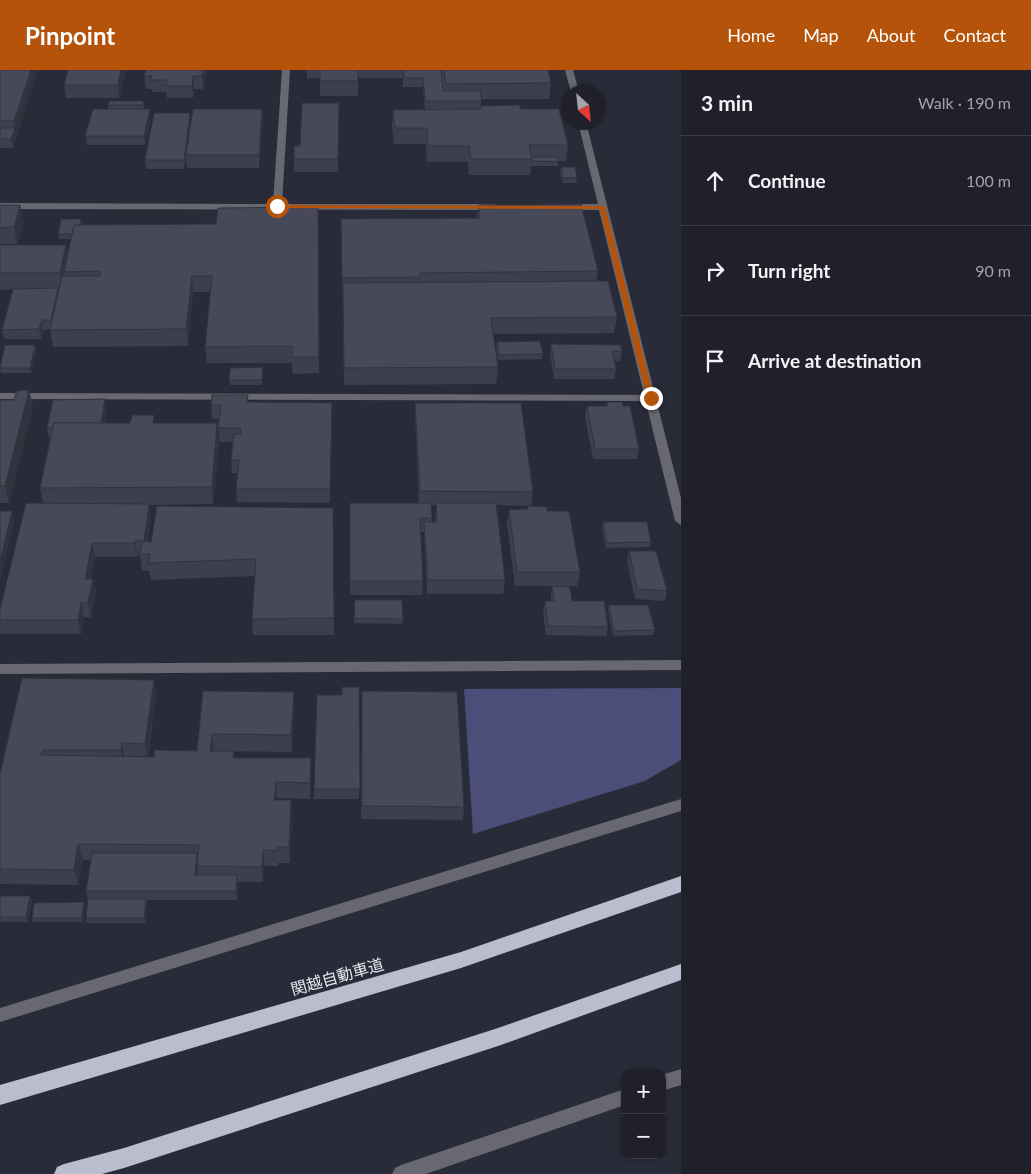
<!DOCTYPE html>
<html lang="en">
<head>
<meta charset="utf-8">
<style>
	body { margin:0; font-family:Lato,"Noto Sans JP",sans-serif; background:#282833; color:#f1f3f6 }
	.controls { position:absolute; right:15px; bottom:15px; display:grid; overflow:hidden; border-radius:10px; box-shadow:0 1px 4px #0004 }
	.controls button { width:45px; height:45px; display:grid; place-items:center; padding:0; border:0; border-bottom:1px solid #3d3e47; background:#20202b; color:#f1f3f6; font:25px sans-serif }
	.compass { position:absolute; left:561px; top:15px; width:45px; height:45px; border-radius:50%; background:#20202b; box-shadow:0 1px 4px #0004; rotate:153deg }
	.stop { position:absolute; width:15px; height:15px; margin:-11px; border:4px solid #b45309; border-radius:50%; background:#fff }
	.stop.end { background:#b45309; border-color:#fff; box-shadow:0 1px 5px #0008 }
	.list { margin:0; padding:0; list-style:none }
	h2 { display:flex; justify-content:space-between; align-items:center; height:65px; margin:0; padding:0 20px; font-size:21px }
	h2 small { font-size:16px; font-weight:400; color:#a2a3a9 }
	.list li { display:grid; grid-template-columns:32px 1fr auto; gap:15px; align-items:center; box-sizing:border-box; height:90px; padding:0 20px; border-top:1px solid #3d3e47 }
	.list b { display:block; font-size:19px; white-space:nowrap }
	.list em { font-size:16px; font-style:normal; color:#a2a3a9 }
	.icon { flex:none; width:28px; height:28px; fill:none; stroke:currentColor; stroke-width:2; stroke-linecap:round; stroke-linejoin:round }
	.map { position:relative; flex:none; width:681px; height:1104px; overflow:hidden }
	header { display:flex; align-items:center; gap:30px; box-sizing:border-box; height:70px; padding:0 25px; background:#b45309; color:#fff }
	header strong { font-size:24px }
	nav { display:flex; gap:28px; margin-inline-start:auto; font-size:18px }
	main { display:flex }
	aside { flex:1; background:#20202b }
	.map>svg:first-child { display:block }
	.green { fill:#4b4e78 }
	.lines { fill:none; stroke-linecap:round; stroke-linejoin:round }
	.minor { fill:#686970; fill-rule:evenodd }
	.tertiary { fill:#686970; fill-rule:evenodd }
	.motorway { fill:#bbbdce; fill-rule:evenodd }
	.wall { fill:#3e3f4c; fill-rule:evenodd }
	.shaded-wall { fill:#32333e }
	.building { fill:#484958; stroke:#32333e }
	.route { fill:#b45309 }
	.labels { text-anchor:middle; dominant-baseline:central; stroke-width:4; stroke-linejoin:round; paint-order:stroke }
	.near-street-label { font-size:16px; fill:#e4e5ee; stroke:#2a2b39 }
</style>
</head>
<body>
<header>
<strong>Pinpoint</strong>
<nav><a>Home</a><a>Map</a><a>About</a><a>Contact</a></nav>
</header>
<main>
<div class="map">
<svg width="681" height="1104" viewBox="0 0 681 1104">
	<rect width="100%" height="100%" fill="#2a2b39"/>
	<polygon class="green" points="681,618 681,690 645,711 473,764 464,619"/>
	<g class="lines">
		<g class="minor">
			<polygon points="0,323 651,325 656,328 651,331 0,329"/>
			<polygon points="681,729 681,741 0,952 0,938"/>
			<polygon points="681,999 681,1015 662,1021 662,1005"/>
			<polygon points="625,1019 625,1035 426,1104 392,1104 395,1098 401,1095"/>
		</g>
		<g class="tertiary">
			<polygon points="282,0 290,0 282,134 495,134 500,137 495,140 0,139 0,133 273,134"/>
			<polygon points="565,0 573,0 579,22 571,22"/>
			<polygon points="578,52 586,52 681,428 681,455 675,451 599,140 565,140 560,137 565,134 598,134"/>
			<polygon points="681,590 681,600 0,604 0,594"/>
		</g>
		<g class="motorway">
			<polygon points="681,806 681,822 461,898 0,1035 0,1015 461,882"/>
			<polygon points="681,894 681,910 498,976 124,1098 102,1104 54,1104 57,1097 64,1094 124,1078 498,958"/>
		</g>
	</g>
	<g class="wall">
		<polygon points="0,0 38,0 13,78 0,78"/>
		<polygon points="68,0 126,0 119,28 66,28 64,15"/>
		<polygon points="146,0 206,0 203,19 194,19 193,28 167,28 166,22 152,22 152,19 146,19 144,6"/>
		<polygon points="307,0 548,0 551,13 549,29 481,29 481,36 520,39 568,75 566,91 558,91 558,96 531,96 530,105 469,105 468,92 427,92 426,74 394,74 392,56 393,40 425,40 423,17 403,17 403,8 358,8 358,26 320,26 320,8 307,8"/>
		<polygon points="144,31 144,36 143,39 151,48 145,75 87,75 85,66 108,39 108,35"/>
		<polygon points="339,33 338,102 294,102 294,89 300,76"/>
		<polygon points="262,39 263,51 259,98 187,98 186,88 184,99 146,99 145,90 191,52"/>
		<polygon points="561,97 577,108 576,113 563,113 560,102"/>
		<polygon points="0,135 24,152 17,174 0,174"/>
		<polygon points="479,135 598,201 596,211 617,247 614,263 493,264 498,297 496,314 344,315 341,149 477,148"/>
		<polygon points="318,137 319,303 293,304 292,293 207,293 205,277 210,222 193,222 188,276 53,277 50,260 43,260 41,269 4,269 2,260 13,219 0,220 0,175 66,175 68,185 71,169 59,169 58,164 81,149 82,155 216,154"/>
		<polygon points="497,272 543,284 542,289 498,290 496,277"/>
		<polygon points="551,274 622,281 620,291 614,291 616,299 614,309 554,309 550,284"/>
		<polygon points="35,275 36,280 31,303 1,303 0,296"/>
		<polygon points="263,297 262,315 230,315 229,310"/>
		<polygon points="248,325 248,332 332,333 330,433 237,432 236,419 238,403 232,403 231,390 233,372 220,372 218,358 220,349 212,349 211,335"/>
		<polygon points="0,330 33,337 9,433 0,433"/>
		<polygon points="607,332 623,336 639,379 637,389 593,389 585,346 587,336 606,336"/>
		<path d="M415 333 533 422 531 436 497 435 505 510 503 524H427L424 462H421L423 511 422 525H350V433H419L415 346ZM431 435H436L435 452H432Z"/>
		<polygon points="107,339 104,353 217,353 219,370 213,434 149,435 151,448 148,471 151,472 333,438 334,565 253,565 252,549 255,506 151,510 149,501 142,501 140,485 137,485 137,487 95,487 90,509 96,522 91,547 84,547 81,564 1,564 0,560 0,539 43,434 40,418 50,368 49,368 47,358"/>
		<polygon points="528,436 547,441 580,502 577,516 515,516 507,453 509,440 528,439"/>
		<polygon points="603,452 651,472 650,477 606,478 602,457"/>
		<polygon points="629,481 667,521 665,531 635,529 627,491"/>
		<polygon points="552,516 608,557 606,566 546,565 543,541 545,531 551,531 551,526"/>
		<polygon points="355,530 403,549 402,554 354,553"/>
		<polygon points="609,535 655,560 653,565 613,566 608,540"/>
		<polygon points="154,610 156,626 148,687 154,687 197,681 203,621 294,638 292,682 214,681 234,688 311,688 311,705 310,729 277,728 276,730 292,746 290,793 278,793 278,796 264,796 263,812 238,812 237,830 147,830 147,834 145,853 87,853 86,848 88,830 86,821 91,790 83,790 78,815 0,814 0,704"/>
		<polygon points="359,617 359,729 314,729 314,719 342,625"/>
		<polygon points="362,621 464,737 463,750 361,749"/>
		<polygon points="0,826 30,826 32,831 28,852 0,852"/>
		<polygon points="84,832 85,837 83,852 33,852 32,848"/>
	</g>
	<g class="shaded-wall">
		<polygon points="31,0 38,0 13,78 11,69 15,59 14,51"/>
		<polygon points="121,0 126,0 119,28 118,15"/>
		<polygon points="203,0 206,0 203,19 202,6"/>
		<polygon points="193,6 194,19 193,28 192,16"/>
		<polygon points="150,39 151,48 145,75 144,66"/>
		<polygon points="262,39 263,51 259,98 259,85"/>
		<polygon points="190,43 191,52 186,85 184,99 184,90"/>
		<polygon points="20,135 24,152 17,174 14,157"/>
		<polygon points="66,175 69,191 64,202 65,208 63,219 60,203"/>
		<polygon points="192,206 193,222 188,276 186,259"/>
		<polygon points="42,250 43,260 41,269 39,259"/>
		<polygon points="35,275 36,280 31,303 30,298"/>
		<polygon points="29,320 33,337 9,433 5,416"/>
		<polygon points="105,329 107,339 102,368 100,358"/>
		<polygon points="332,333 332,347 330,433 330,419"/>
		<polygon points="217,353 219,370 213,434 212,417"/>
		<polygon points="149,434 151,448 146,485 144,471"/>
		<polygon points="12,441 14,451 0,512 0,492"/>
		<polygon points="135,471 137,485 137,487 134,473"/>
		<polygon points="92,473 95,487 88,522 85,509"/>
		<polygon points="93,509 96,522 91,547 88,533"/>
		<polygon points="81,533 84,547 81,564 78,550"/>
		<polygon points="154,610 156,626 147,690 145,674"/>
		<polygon points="294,622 294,638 292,682 291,665"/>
		<polygon points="212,664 214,681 212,697 210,681"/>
		<polygon points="122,673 125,690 124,697 121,680"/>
		<polygon points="311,688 311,705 310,729 310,713"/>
		<polygon points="276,712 277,728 275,746 274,730"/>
		<polygon points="291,730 292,746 290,793 289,777"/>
		<polygon points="78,774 83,790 78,815 74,800"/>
		<polygon points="263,780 264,796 263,812 262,797"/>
		<polygon points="197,783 199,792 197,796 198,801 197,814 195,805"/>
		<polygon points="237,805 238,814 237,830 236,821"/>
		<polygon points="30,826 32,831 28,852 26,847"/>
		<polygon points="146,829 147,834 145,853 144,848"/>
		<polygon points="84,832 85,837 83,852 81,848"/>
	</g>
	<g class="building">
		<polygon points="0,0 31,0 14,51 0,51"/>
		<polygon points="68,0 121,0 118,15 64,15"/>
		<polygon points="146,0 203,0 202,6 193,6 192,16 166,16 167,10 151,10 152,6 144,6"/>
		<rect x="320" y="0" width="38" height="11"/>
		<polygon points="403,0 441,0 443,21 480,21 482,31 425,31 423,8 404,8"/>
		<polygon points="444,0 548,0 551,13 446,14"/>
		<polygon points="109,31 144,31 143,35 108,35"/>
		<polygon points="302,33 339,33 338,89 294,89 294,76 300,76"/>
		<polygon points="520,35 520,39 559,39 568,75 529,75 532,89 471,89 469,76 428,76 427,58 395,58 393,40 481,39 480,36"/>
		<polygon points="93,39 150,39 144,66 85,66"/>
		<polygon points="193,39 262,39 259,85 186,85"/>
		<polygon points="154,43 190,43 184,90 145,90"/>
		<polygon points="0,58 15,58 11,69 0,69"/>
		<polygon points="532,87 558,87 558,92 532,91"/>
		<polygon points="561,97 575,97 577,108 563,108"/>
		<polygon points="581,134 598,201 420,203 420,207 342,208 341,149 480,148 479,135"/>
		<polygon points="0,135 20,135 14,157 0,158"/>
		<polygon points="318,137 319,287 292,287 292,276 205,277 212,206 192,206 186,259 50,260 62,206 100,206 100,201 64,202 74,155 216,154 218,138"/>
		<polygon points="61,149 81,149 80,155 74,155 72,164 58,164"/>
		<polygon points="0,175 66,175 60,203 0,203"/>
		<polygon points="608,211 617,247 491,248 498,297 344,298 343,213"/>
		<polygon points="58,218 51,250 42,250 39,259 2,260 13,219"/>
		<polygon points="540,271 543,284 499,285 497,272"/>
		<polygon points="551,274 620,275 622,281 612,281 616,299 555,299"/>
		<polygon points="5,275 35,275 30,298 0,298"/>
		<polygon points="263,297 262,310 229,310 230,298"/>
		<polygon points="29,320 5,416 0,416 0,330 14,330 17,321"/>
		<polygon points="212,325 248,325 247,332 332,333 330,419 236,419 239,390 231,390 234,364 241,364 241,358 218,358 221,335 211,335"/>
		<polygon points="105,329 101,353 54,353 53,358 47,358 53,330"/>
		<polygon points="607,332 622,332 623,336 630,336 639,379 595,379 587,336 608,336"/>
		<polygon points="415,333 521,333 533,422 420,421"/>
		<polygon points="132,345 154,345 153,353 217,353 212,417 40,418 54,353 130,353"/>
		<polygon points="26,433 149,434 144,471 135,471 134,473 92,473 85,509 93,509 88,533 81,533 78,550 0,550 0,539"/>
		<polygon points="350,433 431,433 432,448 420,448 423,511 350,511"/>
		<polygon points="436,433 496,433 505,510 428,510 424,452 437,452"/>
		<polygon points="157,436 333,438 334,548 252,549 256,489 148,493 150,484 140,484 142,471 151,472"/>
		<polygon points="528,436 547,437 547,441 569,441 580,502 517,502 509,440 528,439"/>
		<polygon points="0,441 12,441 0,492"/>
		<polygon points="603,452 647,452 651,472 607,473"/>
		<polygon points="629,481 656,481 667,521 637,519"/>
		<polygon points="552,516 570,517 572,531 604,531 608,557 548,556 545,531 554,531"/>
		<polygon points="355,530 402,530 403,549 354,548"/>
		<polygon points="609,535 648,535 655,560 614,561"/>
		<polygon points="22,608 154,610 145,674 122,673 121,680 43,680 41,685 154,687 155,680 197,681 203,621 294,622 291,665 212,664 210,681 234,681 233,688 311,688 310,713 276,712 274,730 291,730 289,777 277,777 277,781 263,780 262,797 197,796 199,775 78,774 74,800 0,799 0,704"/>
		<polygon points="342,617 359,617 360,719 314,719 317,625 342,625"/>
		<polygon points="362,621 457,622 464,737 362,736"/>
		<polygon points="92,783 197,783 195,805 237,805 236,821 86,821"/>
		<polygon points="0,826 30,826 26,847 0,847"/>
		<polygon points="88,829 146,829 144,848 86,848"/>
		<polygon points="84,832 81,848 32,848 34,833"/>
	</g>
	<polygon class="route" points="275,135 605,136 654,328 651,330 647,328 600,139 277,138"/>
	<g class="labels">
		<g class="near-street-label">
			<text transform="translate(337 906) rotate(-16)">関越自動車道</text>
		</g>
	</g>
</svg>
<div class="controls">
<button>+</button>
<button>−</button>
</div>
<svg class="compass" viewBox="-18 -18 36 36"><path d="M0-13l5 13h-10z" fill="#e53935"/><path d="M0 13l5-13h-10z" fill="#a2a3a9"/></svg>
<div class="stop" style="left:277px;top:136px"></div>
<div class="stop end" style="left:651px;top:328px"></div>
</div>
<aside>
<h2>3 min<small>Walk · 190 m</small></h2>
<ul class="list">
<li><svg class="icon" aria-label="ahead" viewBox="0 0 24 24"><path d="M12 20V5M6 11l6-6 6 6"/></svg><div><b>Continue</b></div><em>100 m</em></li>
<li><svg class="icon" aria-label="right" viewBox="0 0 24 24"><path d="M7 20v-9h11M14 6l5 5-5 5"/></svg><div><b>Turn right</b></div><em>90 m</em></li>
<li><svg class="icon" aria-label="arrive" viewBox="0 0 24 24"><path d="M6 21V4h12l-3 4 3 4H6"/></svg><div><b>Arrive at destination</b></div></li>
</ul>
</aside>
</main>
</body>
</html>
